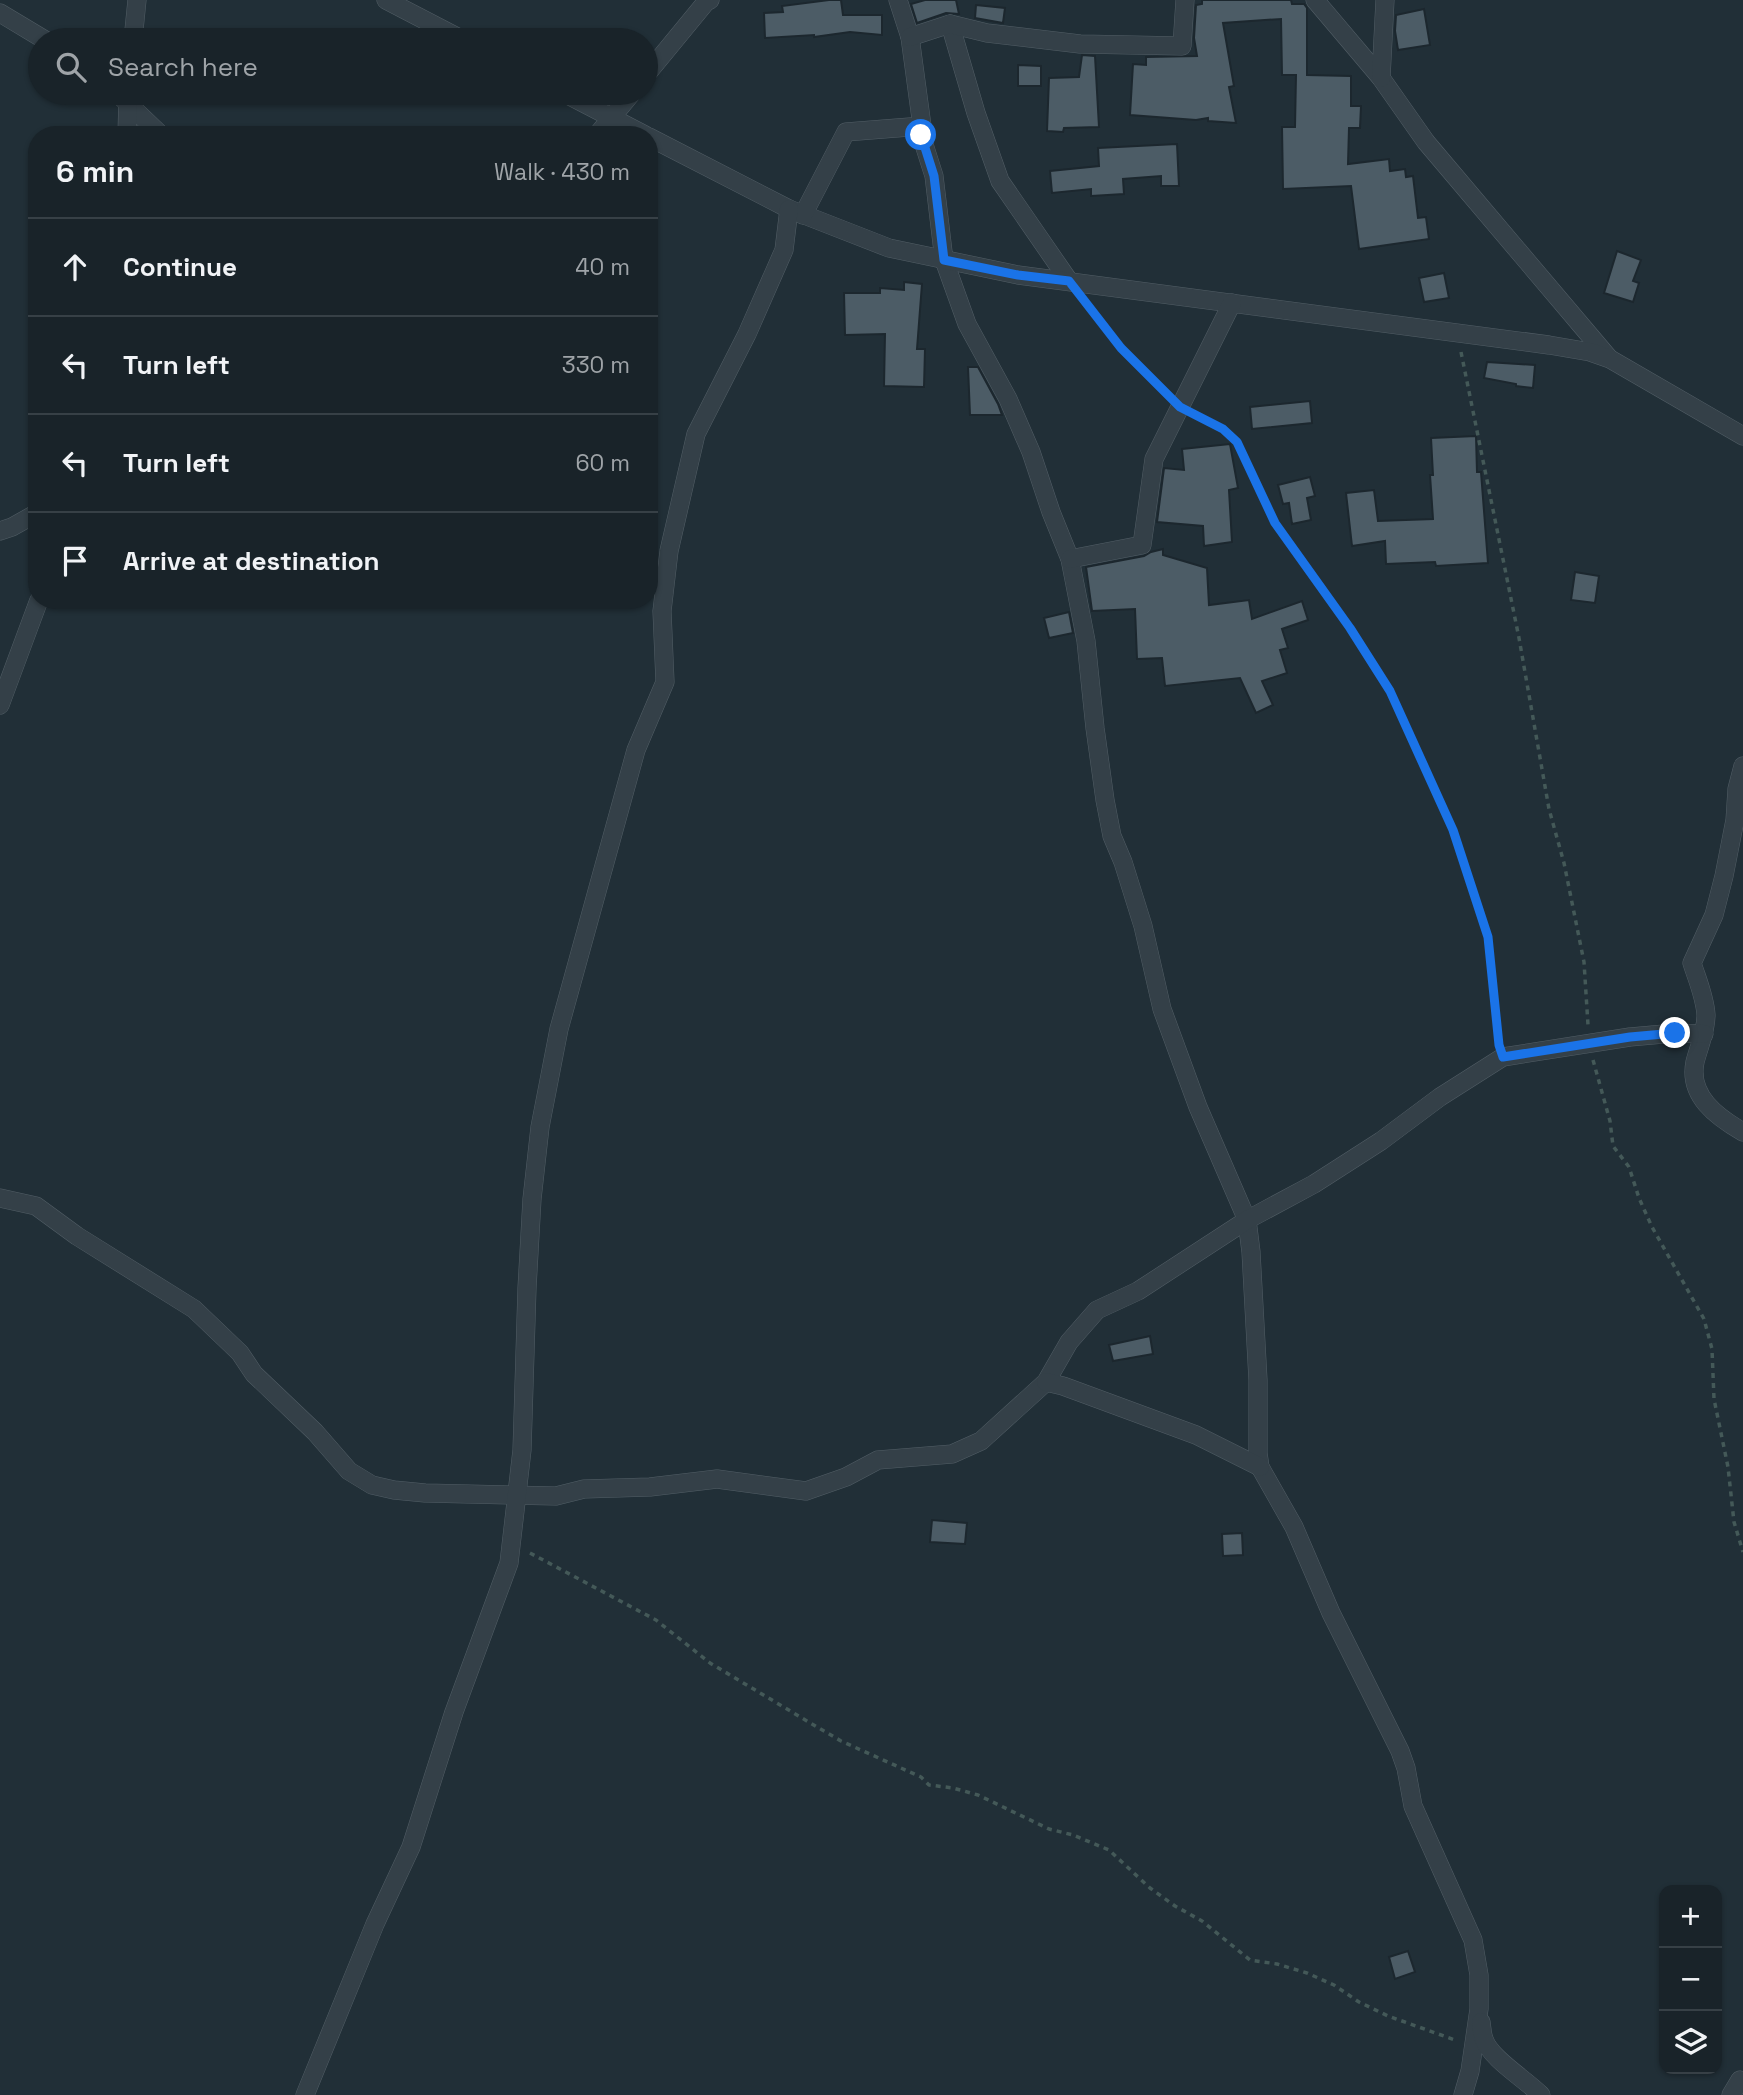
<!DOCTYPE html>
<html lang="en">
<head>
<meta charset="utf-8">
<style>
	body { margin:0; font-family:"Space Grotesk",sans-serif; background:#222b31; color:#f1f3f6 }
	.controls { position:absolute; right:21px; bottom:21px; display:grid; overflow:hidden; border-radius:14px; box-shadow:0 2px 5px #0004 }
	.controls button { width:63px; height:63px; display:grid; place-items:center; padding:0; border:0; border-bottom:2px solid #374046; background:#192329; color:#f1f3f6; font:35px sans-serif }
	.stop { position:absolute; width:21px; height:21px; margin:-16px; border:5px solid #1a73e8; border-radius:50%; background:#fff }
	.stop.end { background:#1a73e8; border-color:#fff; box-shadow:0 2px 7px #0008 }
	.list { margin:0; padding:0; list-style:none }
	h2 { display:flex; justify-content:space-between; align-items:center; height:91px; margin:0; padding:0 28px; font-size:30px }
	h2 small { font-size:23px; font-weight:400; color:#9fa4a8 }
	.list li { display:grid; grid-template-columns:46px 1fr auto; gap:21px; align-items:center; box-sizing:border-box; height:98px; padding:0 28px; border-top:2px solid #374046 }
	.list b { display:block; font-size:26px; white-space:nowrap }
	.list em { font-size:23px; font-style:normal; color:#9fa4a8 }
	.icon { flex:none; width:38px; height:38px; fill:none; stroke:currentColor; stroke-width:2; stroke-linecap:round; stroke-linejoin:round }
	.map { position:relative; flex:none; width:1743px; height:2095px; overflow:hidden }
	.search { position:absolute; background:#192329; box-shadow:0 2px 5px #0004; left:28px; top:28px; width:630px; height:77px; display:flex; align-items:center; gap:18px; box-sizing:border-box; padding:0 24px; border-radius:38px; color:#9fa4a8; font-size:26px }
	.panel { position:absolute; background:#192329; box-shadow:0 2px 5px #0004; left:28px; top:126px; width:630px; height:483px; border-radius:28px }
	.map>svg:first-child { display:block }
	.building { fill:#4c5c66; stroke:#1c272e; stroke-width:2 }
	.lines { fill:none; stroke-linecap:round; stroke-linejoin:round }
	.minor-casing { stroke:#525e66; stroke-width:19 }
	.path { stroke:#445958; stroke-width:3.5; stroke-dasharray:5 5; stroke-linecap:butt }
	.minor { stroke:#344048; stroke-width:18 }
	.route { stroke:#1a73e8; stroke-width:9 }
</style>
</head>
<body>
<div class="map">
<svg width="1743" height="2095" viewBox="0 0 1743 2095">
	<rect width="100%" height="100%" fill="#212f37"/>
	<g class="building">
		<polygon points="829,0 841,0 843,15 882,15 882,35 850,32 814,37 814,35 765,38 764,13 783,12 782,6"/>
		<polygon points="925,0 956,0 959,14 946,13 917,23 911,4"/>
		<polygon points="1202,0 1291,0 1292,4 1304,4 1307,8 1307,75 1351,76 1351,106 1361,106 1360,128 1349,128 1348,164 1389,159 1390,171 1405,169 1406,177 1413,176 1418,218 1426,217 1429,239 1359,249 1351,186 1283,189 1282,127 1295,127 1296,75 1282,75 1281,19 1223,23 1234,86 1229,87 1236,123 1208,121 1208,118 1196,120 1130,115 1133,64 1146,65 1146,57 1197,56 1194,38 1196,5 1202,4"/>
		<polygon points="976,5 1005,8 1003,23 975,18"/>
		<polygon points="1424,9 1430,45 1398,50 1395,31 1396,15"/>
		<polygon points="1082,55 1095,56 1099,127 1064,128 1063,132 1047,131 1049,78 1079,77"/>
		<polygon points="1018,65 1041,66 1041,86 1018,86"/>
		<polygon points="1177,144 1179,186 1161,186 1161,176 1123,179 1124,194 1091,196 1091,189 1052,193 1050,171 1099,166 1098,148"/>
		<polygon points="1617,251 1641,260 1633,281 1639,283 1633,302 1604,293"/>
		<polygon points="1444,273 1449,298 1424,302 1419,278"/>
		<polygon points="904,282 922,284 917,349 925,349 924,387 884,386 885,334 845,335 844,293 880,293 880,288 904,290"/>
		<polygon points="1487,362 1535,365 1533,388 1516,386 1516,384 1484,378"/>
		<polygon points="968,367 978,367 998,404 1002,415 970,415"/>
		<polygon points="1310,401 1312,423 1252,429 1250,407"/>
		<polygon points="1476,436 1477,472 1481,472 1488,563 1436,566 1435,562 1386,564 1385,541 1352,546 1346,493 1374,490 1378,521 1433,519 1430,475 1433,475 1431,438"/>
		<polygon points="1230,444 1238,488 1229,490 1232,542 1204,546 1203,526 1157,522 1164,468 1184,470 1182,449"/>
		<polygon points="1310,477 1315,496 1307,498 1311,520 1292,524 1289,503 1283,504 1278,485"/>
		<polygon points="1163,549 1163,555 1207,568 1209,605 1249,600 1252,619 1302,601 1308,620 1282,629 1288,648 1280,650 1287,673 1262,681 1273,705 1256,713 1240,678 1165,686 1162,658 1137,659 1135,609 1092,611 1086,567 1144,556 1151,552"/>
		<polygon points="1575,572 1599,576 1595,603 1571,600"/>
		<polygon points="1069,612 1073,633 1049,638 1044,618"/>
		<polygon points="1150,1336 1153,1354 1113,1361 1109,1345"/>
		<polygon points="932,1520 967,1523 965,1544 930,1542"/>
		<polygon points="1242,1533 1243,1555 1223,1556 1222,1534"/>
		<polygon points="1408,1951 1415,1972 1395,1979 1389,1957"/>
	</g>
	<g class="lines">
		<defs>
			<g id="minor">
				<polyline points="386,0 463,40"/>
				<polyline points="898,0 910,37 922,126 921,135 934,176 944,260 967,324 1008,399 1031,452 1051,512 1070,559 1086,641 1095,728 1105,800 1112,836 1123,862 1143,926 1162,1009 1198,1107 1247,1220 1251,1252 1258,1380 1258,1453 1260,1467 1294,1527 1331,1613 1400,1751 1406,1768 1413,1806 1473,1940 1479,1975 1479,2009 1470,2071 1463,2095"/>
				<polyline points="1315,0 1381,78 1426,142 1608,357"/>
				<polyline points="0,13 45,40"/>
				<polyline points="950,24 976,113 1000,181 1069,281"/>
				<polyline points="910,37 950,24 987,33 1080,44 1182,46 1185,0"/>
				<polyline points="133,40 137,0"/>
				<polyline points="646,75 706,2 710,0"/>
				<polyline points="1381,78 1385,0"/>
				<polyline points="117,93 161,135"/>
				<polyline points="564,93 645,135"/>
				<polyline points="127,135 128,96"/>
				<polyline points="597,135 632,93"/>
				<polyline points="649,137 789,209 889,248 1018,275 1549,345 1590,352 1610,359 1743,436"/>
				<polyline points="803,215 846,132 922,126"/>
				<polyline points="0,531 12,527 37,513"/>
				<polyline points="1070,559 1142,545 1154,459 1232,303"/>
				<polyline points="0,705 39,600"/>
				<path d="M1743 766 1737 789 1735 820 1724 876 1714 915 1692 963C1697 979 1705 997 1706 1015 1706 1032 1699 1046 1695 1062 1688 1096 1717 1117 1743 1132"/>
				<polyline points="0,1198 36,1206 77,1236 194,1309 240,1353 254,1374 315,1432 349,1471 372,1485 394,1490 425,1493 556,1496 584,1489 650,1487 717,1479 806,1491 846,1477 878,1460 952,1454 981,1441 1046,1382 1069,1342 1097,1310 1138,1291 1247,1220 1314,1184 1381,1141 1440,1097 1503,1057 1630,1037 1675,1033 1704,1034"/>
				<polyline points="1046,1382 1063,1386 1196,1435 1260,1467"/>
				<path d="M1481 2022C1482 2028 1482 2034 1484 2039 1490 2058 1525 2079 1541 2095"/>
				<polyline points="305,2095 375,1924 411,1847 454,1712 509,1563 522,1450 527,1288 532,1199 540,1127 559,1029 636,750 665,682 662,611 669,551 696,434 747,334 784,250 789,209"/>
				<polyline points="1731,2095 1740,2080 1743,2082"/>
			</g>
		</defs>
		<use href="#minor" class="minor-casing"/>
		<g class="path">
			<polyline points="1085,302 1121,348 1166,393"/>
			<polyline points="1461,352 1519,638 1549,809 1564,863 1584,962 1588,1025"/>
			<polyline points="1197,416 1223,429 1237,442 1275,523 1350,628 1390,691 1453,830 1488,937 1498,1040"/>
			<polyline points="1593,1060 1610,1121 1613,1146 1629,1167 1639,1198 1652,1227 1704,1319 1712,1349 1714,1399 1728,1467 1734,1522 1743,1552"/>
			<polyline points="530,1553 656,1620 710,1663 812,1724 841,1741 921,1777 929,1785 953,1788 978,1795 1049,1829 1073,1835 1109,1850 1150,1888 1175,1906 1202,1921 1250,1960 1277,1964 1307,1973 1334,1985 1359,2002 1388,2016 1455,2040"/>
		</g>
		<use href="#minor" class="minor"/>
	</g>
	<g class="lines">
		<polyline class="route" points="921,135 934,176 944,260 1018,275 1069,281 1121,348 1180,407 1223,429 1237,442 1275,523 1350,628 1390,691 1453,830 1488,937 1499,1045 1503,1057 1630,1037 1675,1033"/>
	</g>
</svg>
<div class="controls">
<button>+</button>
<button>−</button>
<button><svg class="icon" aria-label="layers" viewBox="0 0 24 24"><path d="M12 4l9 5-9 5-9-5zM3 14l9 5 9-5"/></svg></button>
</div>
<div class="stop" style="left:921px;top:135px"></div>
<div class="stop end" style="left:1675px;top:1033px"></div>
<div class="search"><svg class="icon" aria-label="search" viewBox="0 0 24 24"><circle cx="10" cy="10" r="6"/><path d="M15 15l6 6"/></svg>Search here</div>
<section class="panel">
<h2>6 min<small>Walk · 430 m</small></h2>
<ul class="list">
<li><svg class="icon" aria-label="ahead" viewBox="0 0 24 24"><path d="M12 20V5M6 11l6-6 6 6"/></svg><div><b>Continue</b></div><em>40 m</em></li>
<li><svg class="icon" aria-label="left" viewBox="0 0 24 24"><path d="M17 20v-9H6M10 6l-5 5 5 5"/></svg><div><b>Turn left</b></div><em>330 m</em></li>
<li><svg class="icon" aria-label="left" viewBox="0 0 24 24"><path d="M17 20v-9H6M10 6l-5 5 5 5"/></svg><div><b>Turn left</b></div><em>60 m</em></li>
<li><svg class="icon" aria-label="arrive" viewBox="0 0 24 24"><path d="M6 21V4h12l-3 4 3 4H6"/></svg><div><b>Arrive at destination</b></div></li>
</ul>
</section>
</div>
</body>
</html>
